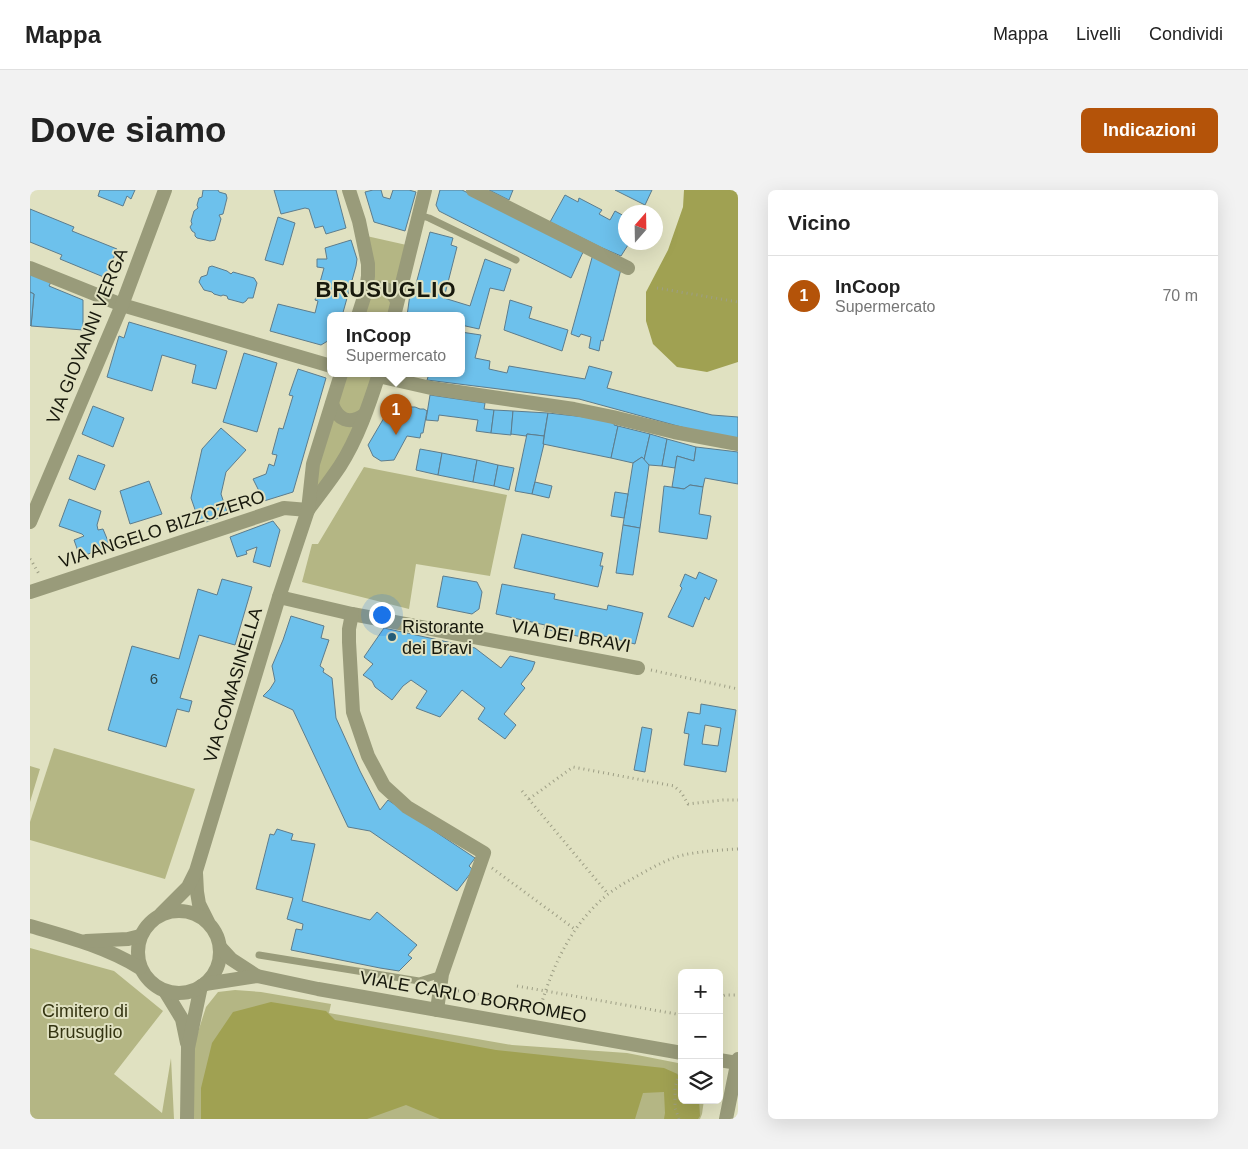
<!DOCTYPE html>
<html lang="it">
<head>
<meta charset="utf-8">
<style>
	body { margin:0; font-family:Helvetica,sans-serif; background:#f2f2f2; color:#222 }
	.controls { position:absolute; right:15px; bottom:15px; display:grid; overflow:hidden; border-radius:8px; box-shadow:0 5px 20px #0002 }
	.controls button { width:45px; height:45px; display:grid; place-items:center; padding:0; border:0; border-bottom:1px solid #e0e0e0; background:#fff; color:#222; font:25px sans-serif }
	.compass { position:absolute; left:588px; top:15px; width:45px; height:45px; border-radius:50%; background:#fff; box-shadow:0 5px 20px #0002; rotate:20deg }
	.you { position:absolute; left:351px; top:424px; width:18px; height:18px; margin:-12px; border:4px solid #fff; border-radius:50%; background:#1a73e8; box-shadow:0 0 0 8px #1a73e833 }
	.badge { display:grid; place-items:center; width:32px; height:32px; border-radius:50%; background:#b45309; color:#fff; font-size:16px; font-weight:700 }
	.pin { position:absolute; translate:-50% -41px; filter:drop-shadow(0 1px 2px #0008) }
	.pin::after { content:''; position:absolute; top:26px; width:18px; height:15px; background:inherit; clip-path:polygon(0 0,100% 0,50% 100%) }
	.popup { position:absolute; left:297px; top:122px; width:138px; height:65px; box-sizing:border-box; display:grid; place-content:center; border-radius:8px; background:#fff; filter:drop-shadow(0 1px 4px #0005); font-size:16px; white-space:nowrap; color:#767676 }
	.popup b { font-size:19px; color:#222 }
	.popup::after { content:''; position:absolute; left:50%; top:100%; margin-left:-10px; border:10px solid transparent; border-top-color:#fff }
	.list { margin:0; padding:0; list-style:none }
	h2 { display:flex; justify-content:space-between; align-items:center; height:65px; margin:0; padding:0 20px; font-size:21px }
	h2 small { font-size:16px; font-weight:400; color:#767676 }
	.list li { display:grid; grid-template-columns:32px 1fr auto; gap:15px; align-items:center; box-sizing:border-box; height:80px; padding:0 20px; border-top:1px solid #e0e0e0 }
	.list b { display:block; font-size:19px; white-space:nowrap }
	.list p { margin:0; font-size:16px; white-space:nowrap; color:#767676 }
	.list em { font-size:16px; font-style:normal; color:#767676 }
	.icon { flex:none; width:28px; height:28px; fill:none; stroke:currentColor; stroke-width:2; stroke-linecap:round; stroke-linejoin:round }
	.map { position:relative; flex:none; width:708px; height:929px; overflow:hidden; border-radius:8px }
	header { display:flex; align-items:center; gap:30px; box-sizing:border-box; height:70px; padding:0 25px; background:#fff; border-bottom:1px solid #e0e0e0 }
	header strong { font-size:24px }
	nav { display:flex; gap:28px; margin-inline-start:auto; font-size:18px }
	.intro { display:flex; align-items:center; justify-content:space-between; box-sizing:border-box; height:120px; padding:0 30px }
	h1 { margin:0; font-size:35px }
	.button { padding:12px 22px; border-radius:8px; background:#b45309; color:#fff; font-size:18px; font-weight:700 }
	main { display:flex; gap:30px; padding:0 30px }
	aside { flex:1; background:#fff; border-radius:8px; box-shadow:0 5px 20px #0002 }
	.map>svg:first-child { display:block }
	.green { fill:#b4b684 }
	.forest { fill:#a0a152 }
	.building { fill:#6dc1ec; stroke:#5d7c8c; fill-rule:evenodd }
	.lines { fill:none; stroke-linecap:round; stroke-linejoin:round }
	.path { stroke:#9d9e85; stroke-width:3; stroke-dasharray:1 4; stroke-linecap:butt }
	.service { stroke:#999b7a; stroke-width:7 }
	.minor { stroke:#999b7a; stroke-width:14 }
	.tertiary { stroke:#999b7a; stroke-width:14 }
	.poi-dot { fill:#255c77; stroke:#e0e1c1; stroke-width:2 }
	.labels { text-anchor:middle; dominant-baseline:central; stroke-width:4; stroke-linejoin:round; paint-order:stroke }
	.number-label { font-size:15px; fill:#2c4244 }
	.street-label { font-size:18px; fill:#17180c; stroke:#e0e1c1 }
	.poi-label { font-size:18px; fill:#17180c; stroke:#e0e1c1; text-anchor:start }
	.park-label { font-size:18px; fill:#343411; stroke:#e0e1c1 }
	.district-label { font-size:22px; font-weight:bold; letter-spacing:1px; fill:#17180c; stroke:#e0e1c1 }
</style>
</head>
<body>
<header>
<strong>Mappa</strong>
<nav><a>Mappa</a><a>Livelli</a><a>Condividi</a></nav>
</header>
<div class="intro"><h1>Dove siamo</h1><a class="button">Indicazioni</a></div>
<main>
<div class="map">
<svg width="708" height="929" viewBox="0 0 708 929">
	<rect width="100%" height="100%" fill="#e0e1c1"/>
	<g class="green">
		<polygon points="332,45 381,56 364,126 328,126 336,101"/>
		<polygon points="311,184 349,184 334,225 278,320"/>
		<polygon points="334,277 477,305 460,386 386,374 379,419 272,392 282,354 288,354"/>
		<polygon points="24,558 165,599 135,689 0,650 0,632"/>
		<polygon points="0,576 10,579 0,612"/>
		<polygon points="0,758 84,781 133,821 84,884 132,923 141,868 144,929 0,929"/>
		<polygon points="205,800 231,802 301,814 299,823 482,855 597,863 648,873 652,875 652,910 674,910 672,924 670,929 156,929 161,864 176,817 188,802"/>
	</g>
	<g class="forest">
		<polygon points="654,0 708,0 708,172 677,182 647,177 623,154 616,131 616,102 638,60 653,17"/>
		<polygon points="241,812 296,821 305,830 466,860 634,878 652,886 652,910 669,910 670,926 668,929 634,929 635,923 634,902 613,903 605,929 410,929 376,915 337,929 171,929 171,898 182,853 203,822"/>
	</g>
	<g class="building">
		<polygon points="70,0 105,0 101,9 97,6 93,16 68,6"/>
		<polygon points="173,0 188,0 189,2 196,4 197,8 193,24 189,25 191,29 185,50 180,51 167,48 165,46 165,43 162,41 160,37 162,34 161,31 164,21 168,18 167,15 169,8 172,7"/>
		<polygon points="244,0 306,0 316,38 296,44 293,36 285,38 279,19 275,18 251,24"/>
		<polygon points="343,0 351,0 353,7 360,9 363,0 379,0 386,2 375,41 344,32 335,2"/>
		<polygon points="410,0 432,0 554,60 541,88 409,21 406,15"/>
		<polygon points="459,0 483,0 479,10"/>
		<polygon points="585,0 622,0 615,15"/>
		<polygon points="535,5 548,12 549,8 572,20 569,24 580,30 585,21 596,27 595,53 598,55 591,66 570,57 520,32"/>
		<polygon points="0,19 44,37 42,41 87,59 76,88 30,69 32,65 0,52"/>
		<polygon points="248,27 265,33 253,75 235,70"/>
		<polygon points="400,42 423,48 421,55 427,57 414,108 440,116 455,69 481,79 474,101 460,98 449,139 431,135 431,126 406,126 393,123 392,126 377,126 380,104 383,105"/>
		<polygon points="321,50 327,69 326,76 312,126 301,126 301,149 291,155 240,141 248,114 285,123 288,111 285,110 294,78 287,77 287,69 297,69 295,58"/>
		<polygon points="563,64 591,79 573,151 571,150 569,161 559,158 561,147 551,144 549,147 541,144"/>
		<polygon points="182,76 197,81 201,84 203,82 224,88 227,93 223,108 218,108 216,111 213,113 202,110 198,109 197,106 193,105 191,106 184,104 182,102 174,100 169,92 171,87 177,85 179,77"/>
		<polygon points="0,83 21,92 19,96 53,110 53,140 1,136 4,104 0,102"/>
		<polygon points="0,102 4,104 1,136 0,135"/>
		<polygon points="480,110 502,117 499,128 538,140 532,161 474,140"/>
		<polygon points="99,132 197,161 186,199 162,193 166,175 132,165 122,201 77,187 89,146 94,148"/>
		<polygon points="431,142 451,145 445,168 460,171 459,179 477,183 479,176 555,189 559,176 582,182 577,198 682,225 708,227 708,248 677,244 549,209 397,190 399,184 431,184"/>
		<polygon points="214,163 247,173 227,242 193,232"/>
		<polygon points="268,179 296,188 263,302 234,311 223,289 236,284 239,274 244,276 247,265 242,264 249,238 253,239 263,206 259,205"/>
		<polygon points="400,205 455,213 454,219 464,220 461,243 446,241 448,230 409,225 408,231 396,230"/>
		<polygon points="377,215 381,217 385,217 390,219 394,219 397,221 393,243 391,243 390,248 377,246 364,270 351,271 343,266 338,255 358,221"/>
		<polygon points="63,216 94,228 83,257 52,244"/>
		<polygon points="464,220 483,221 481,245 461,243"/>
		<polygon points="483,221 518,223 514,246 497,244 496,246 481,244"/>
		<polygon points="518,223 574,229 585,232 584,235 588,236 581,268 513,254"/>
		<polygon points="588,236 620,244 614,270 612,267 603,273 581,268"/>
		<polygon points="191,238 216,260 196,282 191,304 198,325 170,334 161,308 172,259"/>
		<polygon points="497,244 514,246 513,254 514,254 502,304 485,301"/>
		<polygon points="620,244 637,249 632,276 619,275 614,270"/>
		<polygon points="637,249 666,257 664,271 647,266 645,278 632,276"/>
		<polygon points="666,257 708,262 708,294 675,288 673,297 660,295 654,299 642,297 647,266 664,271"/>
		<polygon points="390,259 412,263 408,285 386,280"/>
		<polygon points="412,263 447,270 443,292 408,285"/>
		<polygon points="48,265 75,275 65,300 39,289"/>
		<polygon points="612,267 619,275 610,338 593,335 603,273"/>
		<polygon points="447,270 468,275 464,296 443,292"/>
		<polygon points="468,275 484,278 479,300 464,296"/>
		<polygon points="119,291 132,324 100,334 90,301"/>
		<polygon points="505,292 522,296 519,308 502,304"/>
		<polygon points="660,295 673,297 669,324 681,326 677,349 629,342 634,296 654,299"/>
		<polygon points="585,302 598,304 594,328 581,326"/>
		<polygon points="39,309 71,321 67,335 68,340 73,339 80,356 50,367 44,350 54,346 52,344 29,336"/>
		<polygon points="243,331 250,340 240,377 223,372 227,357 216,361 217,364 207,367 200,347"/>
		<polygon points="593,335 610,338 603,385 586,383"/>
		<polygon points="492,344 573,363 570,376 573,376 568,397 484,378"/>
		<polygon points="669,382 687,390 679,410 675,407 663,437 638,427 652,398 650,396 655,384 666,389"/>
		<polygon points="413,386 447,392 452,402 449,419 442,424 407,417"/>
		<polygon points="192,389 222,397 205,455 169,445 150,508 162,511 159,522 147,519 136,557 78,540 102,456 149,469 168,399 187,405"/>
		<polygon points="472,394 525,404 524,409 577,420 578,415 613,423 605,454 574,446 571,451 514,439 515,435 466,424"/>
		<polygon points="261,426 294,436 291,448 299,450 290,476 294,479 293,482 302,488 306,528 330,581 350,620 358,610 445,668 439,676 443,680 427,701 340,641 318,637 263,520 233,506 240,499 245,491 242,476 253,450"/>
		<polygon points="354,438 445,458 471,478 480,466 505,472 502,480 491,494 495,498 474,524 486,535 475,549 448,529 455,518 432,500 410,527 386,518 397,501 381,490 373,496 362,510 345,497 342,491 333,485 343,474 334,467"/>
		<path d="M671 514 706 520 696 582 654 575 659 544 654 543 658 522 670 524ZM675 535 691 538 688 556 672 554Z"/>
		<polygon points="612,537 622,539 615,582 604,580"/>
		<polygon points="247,639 263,644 261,650 285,654 272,711 340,730 347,722 387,755 378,765 382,768 369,781 350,778 261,760 266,739 272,740 273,734 257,729 263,708 226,699 240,644 244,645"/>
	</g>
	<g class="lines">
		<g class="path">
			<polyline points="627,98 708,112"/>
			<polyline points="0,369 1,370 9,384"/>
			<polyline points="621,480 708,499"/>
			<polyline points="492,601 578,704"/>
			<polyline points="499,609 543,577 644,596 651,602 658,614 693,610 708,610"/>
			<polyline points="462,678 546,740"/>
			<polyline points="487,796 652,825"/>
			<path d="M423 800 511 815C524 773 542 734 577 705 587 697 598 691 609 685 625 676 641 667 658 664 675 661 691 660 708 659"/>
			<polyline points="689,807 695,805 708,805"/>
			<polyline points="649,929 645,918 645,897 651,877"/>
		</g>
		<g class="service">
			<polyline points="389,25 399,28 486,70"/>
			<polyline points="229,765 389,791 412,784"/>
		</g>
		<g class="minor">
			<polyline points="443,0 598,78"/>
			<polyline points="0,78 92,115 301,176"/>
			<polyline points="348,186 401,198 544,219 583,227 644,242 708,254"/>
			<polyline points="0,332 92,115 135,0"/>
			<polyline points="0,402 254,318 278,320"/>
			<polyline points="249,407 322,424 608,478"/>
			<polyline points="322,424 319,439 319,452 323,522 338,566 354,596 377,617 454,663 412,784 407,820"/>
			<polyline points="135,801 152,829 157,853"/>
			<polyline points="157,929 158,858 171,796"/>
			<polyline points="696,929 708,869"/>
		</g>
		<g class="tertiary">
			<polyline points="319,0 329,31 338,74 338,86 336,101 328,126"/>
			<path d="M336 101C350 95 360 97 367 111"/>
			<polyline points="364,126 395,0"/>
			<path d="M302 214C308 230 319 235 334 225"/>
			<path d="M278 320C289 305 300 291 310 276 328 248 339 215 349 184"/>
			<polyline points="166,683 167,702 169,714 178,732"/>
			<circle cx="149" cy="762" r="41"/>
			<polyline points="131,724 158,697 166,681 249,407 278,320 283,274 311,184"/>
			<path d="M0 736C38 747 76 757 110 778"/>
			<polyline points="56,751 98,749 110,746"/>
			<polyline points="190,757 201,769 227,786"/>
			<polyline points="175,794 227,786 288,799 652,863"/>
			<polyline points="689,870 708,873"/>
		</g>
	</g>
	<circle class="poi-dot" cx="362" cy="447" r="5"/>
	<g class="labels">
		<g class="number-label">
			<text x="124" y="488">6</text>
		</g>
		<g class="street-label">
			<text transform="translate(57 146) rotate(-68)">VIA GIOVANNI VERGA</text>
			<text transform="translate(132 339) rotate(-18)">VIA ANGELO BIZZOZERO</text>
			<text transform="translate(541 446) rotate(10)">VIA DEI BRAVI</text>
			<text transform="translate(203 495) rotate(-73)">VIA COMASINELLA</text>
			<text transform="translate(443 807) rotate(10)">VIALE CARLO BORROMEO</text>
		</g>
		<g class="poi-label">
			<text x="372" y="437">Ristorante<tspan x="372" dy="21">dei Bravi</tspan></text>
		</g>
		<g class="park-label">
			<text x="55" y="821">Cimitero di<tspan x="55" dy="21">Brusuglio</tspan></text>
		</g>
		<g class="district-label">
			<text x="356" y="99">BRUSUGLIO</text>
		</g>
	</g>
</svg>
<div class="controls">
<button>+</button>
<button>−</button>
<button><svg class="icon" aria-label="layers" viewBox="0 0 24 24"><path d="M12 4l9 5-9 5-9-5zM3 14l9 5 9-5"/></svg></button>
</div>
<svg class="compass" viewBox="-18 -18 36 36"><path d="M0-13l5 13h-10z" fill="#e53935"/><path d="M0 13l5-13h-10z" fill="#767676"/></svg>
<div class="you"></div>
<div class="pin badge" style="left:366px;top:245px">1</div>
<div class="popup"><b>InCoop</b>Supermercato</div>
</div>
<aside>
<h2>Vicino<small></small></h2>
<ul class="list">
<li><span class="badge">1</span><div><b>InCoop</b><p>Supermercato</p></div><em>70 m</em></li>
</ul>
</aside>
</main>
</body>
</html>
